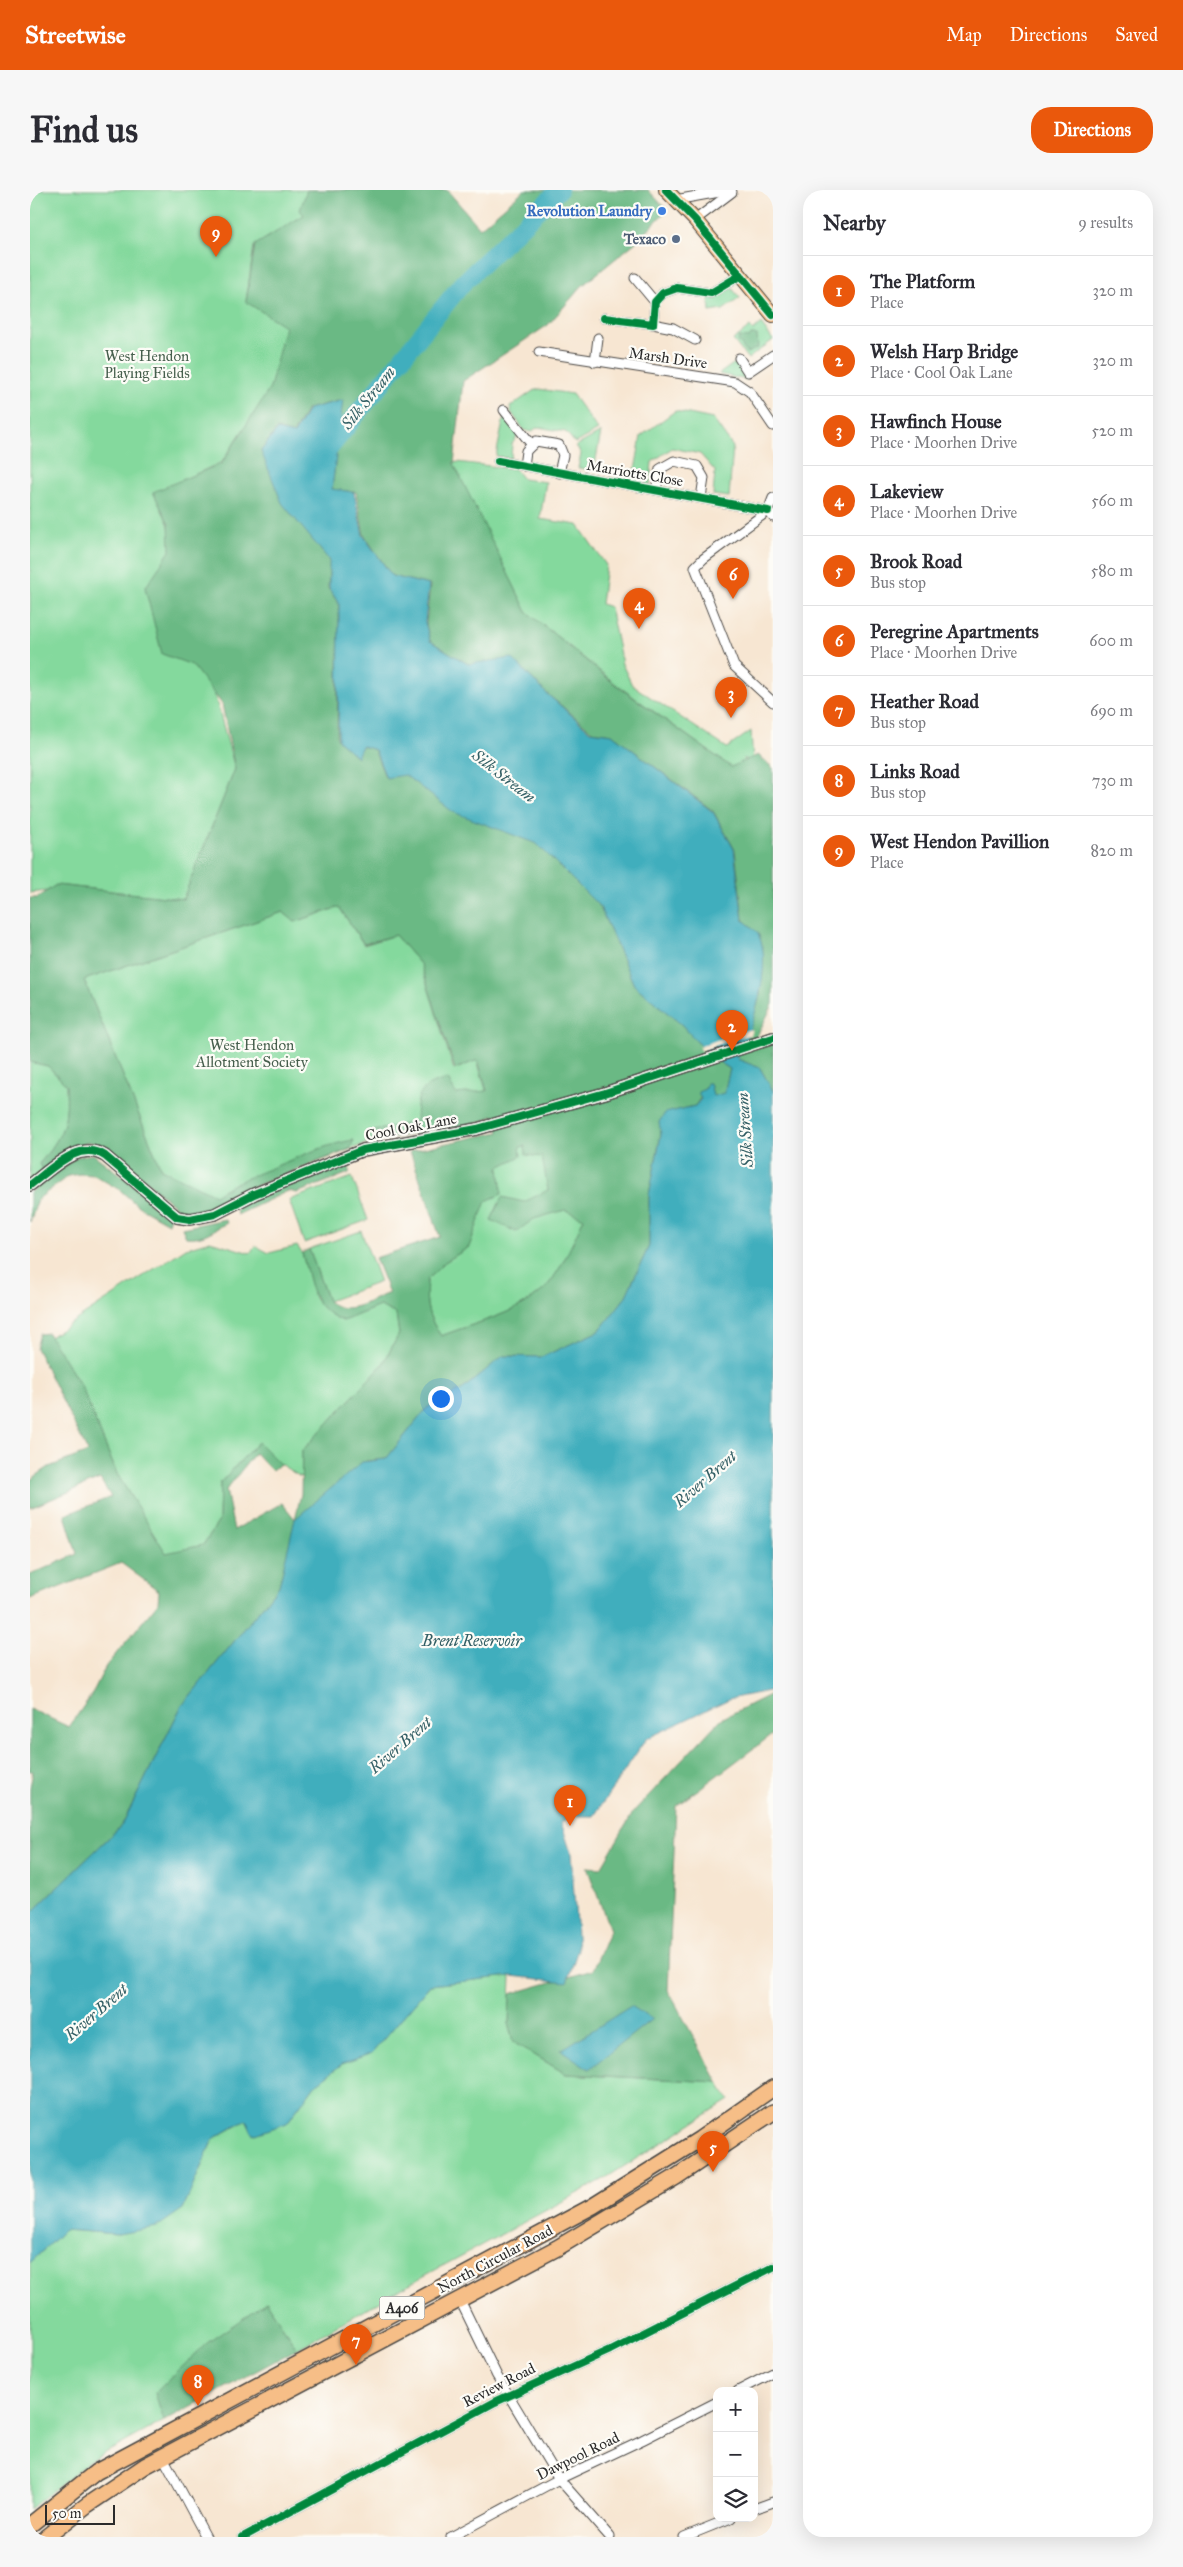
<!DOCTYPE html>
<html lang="en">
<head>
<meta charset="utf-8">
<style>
	body { margin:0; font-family:"IM FELL Great Primer",serif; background:#f7f7f7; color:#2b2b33 }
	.controls { position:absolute; right:15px; bottom:15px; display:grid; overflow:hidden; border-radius:10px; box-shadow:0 5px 20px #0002 }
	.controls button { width:45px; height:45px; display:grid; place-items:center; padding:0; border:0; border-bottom:1px solid #e1e1e2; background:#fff; color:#2b2b33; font:25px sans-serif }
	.scale { position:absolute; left:15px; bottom:12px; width:70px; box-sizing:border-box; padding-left:5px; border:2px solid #2b2b2b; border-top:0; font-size:14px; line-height:18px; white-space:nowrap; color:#2b2b2b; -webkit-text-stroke:4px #fdfcf7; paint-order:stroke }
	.you { position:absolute; left:410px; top:1208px; width:18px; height:18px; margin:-12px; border:4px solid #fff; border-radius:50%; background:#1a73e8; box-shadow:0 0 0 8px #1a73e833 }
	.badge { display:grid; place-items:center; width:32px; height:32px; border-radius:50%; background:#ea580c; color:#fff; font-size:16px; font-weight:700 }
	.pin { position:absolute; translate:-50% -41px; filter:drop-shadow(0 1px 2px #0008) }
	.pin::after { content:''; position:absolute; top:26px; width:18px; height:15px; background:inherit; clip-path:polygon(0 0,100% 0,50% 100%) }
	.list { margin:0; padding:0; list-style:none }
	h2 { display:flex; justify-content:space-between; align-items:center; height:65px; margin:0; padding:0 20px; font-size:21px }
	h2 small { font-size:16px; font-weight:400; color:#7c7c81 }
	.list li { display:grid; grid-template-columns:32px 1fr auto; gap:15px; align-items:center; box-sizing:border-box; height:70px; padding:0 20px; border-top:1px solid #e1e1e2 }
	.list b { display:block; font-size:19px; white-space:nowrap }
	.list p { margin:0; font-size:16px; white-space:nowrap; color:#7c7c81 }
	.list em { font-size:16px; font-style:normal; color:#7c7c81 }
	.icon { flex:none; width:28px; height:28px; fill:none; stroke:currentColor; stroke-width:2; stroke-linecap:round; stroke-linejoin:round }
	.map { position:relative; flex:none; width:743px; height:2347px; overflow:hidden; border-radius:20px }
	header { display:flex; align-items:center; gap:30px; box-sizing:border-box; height:70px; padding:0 25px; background:#ea580c; color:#fff }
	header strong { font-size:24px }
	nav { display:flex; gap:28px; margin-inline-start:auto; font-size:18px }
	.intro { display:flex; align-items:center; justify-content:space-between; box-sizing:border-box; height:120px; padding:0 30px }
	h1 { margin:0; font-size:35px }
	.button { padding:12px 22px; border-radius:20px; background:#ea580c; color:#fff; font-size:18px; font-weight:700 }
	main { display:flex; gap:30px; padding:0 30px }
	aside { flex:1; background:#fff; border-radius:20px; box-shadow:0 5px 20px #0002 }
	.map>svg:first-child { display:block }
	.green { fill:#84d99d; stroke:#588264 }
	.forest { fill:#6bb984; stroke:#4b7258; fill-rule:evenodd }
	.water { fill:#40aebd; stroke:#366c74 }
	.pier { fill:#f7e6d2 }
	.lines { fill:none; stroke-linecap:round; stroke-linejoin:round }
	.river { stroke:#40aebd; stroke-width:18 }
	.minor-casing { stroke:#4a4744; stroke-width:11 }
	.tertiary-casing { stroke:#4a4744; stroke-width:14 }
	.primary-casing { stroke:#4a4744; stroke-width:16 }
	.trunk-casing { stroke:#4a4744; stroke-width:18 }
	.minor { stroke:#fff; stroke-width:9 }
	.tertiary { stroke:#fff; stroke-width:11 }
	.primary { stroke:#f6be87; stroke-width:14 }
	.trunk { stroke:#f6be87; stroke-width:15 }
	.cycleway-casing { stroke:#fdfcf7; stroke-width:11 }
	.cycleway { stroke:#00873e; stroke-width:8 }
	.shop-dot { fill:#3f7fe0; stroke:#fdfcf7; stroke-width:2 }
	.service-dot { fill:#5c6f8a; stroke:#fdfcf7; stroke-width:2 }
	.labels { text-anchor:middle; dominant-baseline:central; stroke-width:4.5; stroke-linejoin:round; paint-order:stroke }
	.shield { fill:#fdfcf7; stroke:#6a6a68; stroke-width:1 }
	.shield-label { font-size:14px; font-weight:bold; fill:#2b2b2b }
	.shop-label { font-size:15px; font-weight:bold; fill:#366cbe; stroke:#fdfcf7; text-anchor:end }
	.service-label { font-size:15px; font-weight:bold; fill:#4e5e75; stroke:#fdfcf7; text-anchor:end }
	.park-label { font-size:15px; fill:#465f4d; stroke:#fdfcf7 }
	.street-label { font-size:15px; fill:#2b2b2b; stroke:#fdfcf7 }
	.water-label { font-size:16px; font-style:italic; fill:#335f65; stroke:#fdfcf7 }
</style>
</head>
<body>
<header>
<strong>Streetwise</strong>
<nav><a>Map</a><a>Directions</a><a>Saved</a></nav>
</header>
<div class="intro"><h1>Find us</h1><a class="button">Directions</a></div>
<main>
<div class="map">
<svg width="743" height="2347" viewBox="0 0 743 2347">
	<rect width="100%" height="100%" fill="#fdfcf7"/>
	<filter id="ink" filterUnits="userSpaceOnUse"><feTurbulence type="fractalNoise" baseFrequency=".02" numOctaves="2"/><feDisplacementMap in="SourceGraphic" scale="10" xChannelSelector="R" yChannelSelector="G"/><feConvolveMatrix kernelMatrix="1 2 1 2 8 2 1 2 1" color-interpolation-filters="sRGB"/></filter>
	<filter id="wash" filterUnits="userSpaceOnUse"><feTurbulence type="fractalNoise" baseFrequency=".0096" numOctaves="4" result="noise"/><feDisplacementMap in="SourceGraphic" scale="20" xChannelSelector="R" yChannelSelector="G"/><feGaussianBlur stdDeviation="1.12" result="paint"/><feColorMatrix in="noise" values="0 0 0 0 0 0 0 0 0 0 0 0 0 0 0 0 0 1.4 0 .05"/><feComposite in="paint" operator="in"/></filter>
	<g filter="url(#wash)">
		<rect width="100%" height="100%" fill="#f7e6d2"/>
		<g class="green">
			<polygon points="0,0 306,0 275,25 224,56 216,111 257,136 240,199 192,272 124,303 138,333 205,579 153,709 26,695 17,701 0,703"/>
			<polygon points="701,97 710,108 693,120 680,122 679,108 689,106"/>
			<polygon points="731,134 743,150 718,169 703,150 720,137 723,141"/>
			<polygon points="706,172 717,190 689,184"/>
			<polygon points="509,199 542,204 568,240 545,253 536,242 508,237 501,242 494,240 481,222 480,217 503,201"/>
			<polygon points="645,221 683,229 703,257 699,307 683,305 685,281 670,264 642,258 622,272 620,295 603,292 611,246"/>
			<polygon points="474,227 489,244 482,254 481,269 466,266"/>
			<polygon points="571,242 564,280 548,278 551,264 546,256"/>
			<polygon points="427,272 485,279 493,289 516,292 510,329 548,335 576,375 571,414 580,417 592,474 602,495 697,558 721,541 723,572 712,568 715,571 701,577 587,495 497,422 423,274"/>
			<polygon points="309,717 334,755 365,745 391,775 424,880 447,870 464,926 452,932 340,952 225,996 176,1021 154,1024 122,997 131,979 54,790 253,722 265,732"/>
			<path d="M0 872 18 876 36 895C38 934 34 944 9 974L14 981 0 992Z"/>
			<path d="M515 948 554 1028C544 1051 534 1075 518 1095 495 1122 444 1133 411 1146 397 1125 395 1116 397 1090L415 1072 439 1057 464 962Z"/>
			<polygon points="322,987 338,1030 274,1053 259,1010"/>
			<polygon points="331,1041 350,1092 298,1111 279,1059"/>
			<polygon points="180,1051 220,1063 226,1056 239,1063 267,1056 272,1063 284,1108 313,1131 349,1115 366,1124 369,1144 353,1174 272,1261 272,1288 250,1274 228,1252 190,1293 189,1331 173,1355 136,1364 87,1284 51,1196 20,1147 156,1058"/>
			<polygon points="481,1786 479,1837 483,1852 536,1884 688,1892 699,1910 574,1989 383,2092 267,2159 237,2112 126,2203 134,2231 57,2273 0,2319 0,2073 34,2040 88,2044 153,2019 183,1949 217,1930 257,1933 286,1894 312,1874 342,1862 400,1795"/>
		</g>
		<g class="forest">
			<path d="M277 0H417L450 38 494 0H618L637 20 606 52 552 96 518 135 433 191 424 274 497 422 586 495 701 577 728 565 743 578V814L726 848 715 853 730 806 733 762 729 745 713 729 705 660 683 621 582 544 562 541 516 503 483 469 438 474 400 451 396 434 400 395 362 386 334 345 326 302 302 300 312 210 277 219 263 244 247 239 231 261 300 370 298 398 309 414 307 549 326 566 331 556 344 559 355 587 374 584 423 621 506 653 569 715 604 795 652 835 680 866 700 879 694 903 683 907 680 893 665 916 635 923 619 1005V1056L595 1108 569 1141 512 1167 473 1166 433 1199 397 1218 356 1269 336 1271 266 1329 249 1396 151 1517 92 1635 0 1724V1598L3 1581H0V1519L39 1537 62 1504 76 1476 128 1413 129 1401 91 1373 0 1409V1385L47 1364 35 1325 81 1307 70 1289 0 1318V1290L19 1277 58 1262 6 1158 10 1144 18 1143 51 1196 87 1284 136 1363 173 1355 189 1331 190 1293 228 1252 250 1274 242 1281 225 1263 196 1300 204 1340 252 1313 265 1329 271 1304 272 1261 353 1174 369 1144 366 1124 350 1116 313 1131C280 1118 281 1094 272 1063L279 1059 298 1111C317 1127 338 1111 359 1103L345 1068 410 1047 380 961 469 942 464 925 451 932 339 951 336 943 386 931C387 902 389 896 418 889L426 904 457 901 448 870 425 879 391 775 365 745 334 754 309 717 265 732 253 722 54 790 131 979 185 1005C205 991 228 984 251 974 275 964 298 954 324 950L320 959 225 996 176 1021 154 1024C138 1011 77 952 60 952 44 953 26 973 14 981L9 974C34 944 38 934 36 895L18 876 0 872V708H7L26 695 153 709 205 579 192 514 162 475 132 464 115 398 140 361 139 334 123 302 192 273 240 198 255 136 216 112 225 55 274 25 270 20ZM495 956 496 965 512 967 518 1000 494 1012 472 1007 461 1030 486 1042 504 1029 535 1020 554 1028C543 1051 534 1075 518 1095 495 1122 444 1133 411 1146 397 1125 395 1116 397 1090L415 1072 439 1057 456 1011 472 1004 469 977 491 966 490 957Z"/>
			<polygon points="721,145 727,145 728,158 717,163 708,151 709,147 719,148"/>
			<polygon points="743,853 743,901 730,878 707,869 710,863"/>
			<polygon points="63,964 141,1024 138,1033 108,1016 90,1000 64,985 50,984 38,986 8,1009 0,1032 0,1002 46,967"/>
			<polygon points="320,973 319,983 267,1003 258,1001 207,1025 206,1019 231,1004 309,975"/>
			<path d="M195 1029 197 1033C182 1040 175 1049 156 1047L152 1038Z"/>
			<polygon points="743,1503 743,1544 646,1616 638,1800 688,1892 536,1884 483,1852 479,1837 480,1804 563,1780 580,1740 557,1677 571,1678 604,1621 691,1529"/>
			<polygon points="237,2112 267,2159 134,2231 125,2203 177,2153"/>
		</g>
		<g class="water">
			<path d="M313 210 302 299 324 302 333 345 362 386 399 395 395 432 400 451 438 474 482 468 517 504 560 541 582 544 683 622 704 659 713 730C718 734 727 740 729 746 743 775 722 842 707 869L730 878 743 901V1500L699 1509 616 1549 564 1626H543L531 1632 541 1663 548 1759 537 1792 481 1786 400 1795 342 1863 312 1874 286 1894 257 1933 223 1945 216 1930 183 1949 153 2019 127 2037 88 2044 34 2040 0 2073V1724L92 1635 151 1517 249 1396 265 1329 332 1272 356 1269 397 1218 433 1199 473 1166 512 1167 569 1141 595 1108 619 1056V1005L631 945 629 932 635 923 665 916 671 909 668 902 675 899 677 893H680L683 906 694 903 700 879 680 866 652 835 604 795 570 717 507 654 423 622 375 585 356 588 345 560 332 556 327 567 308 550 309 414 299 398V370L252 313 231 261 247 240 264 244 278 219Z"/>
			<polygon points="601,1816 622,1829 559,1879 531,1860"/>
		</g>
		<polygon class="pier" points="722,839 720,845 704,848 672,861 669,857 702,844"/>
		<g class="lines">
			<polyline class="river" points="294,265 432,94 529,0"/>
		</g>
	</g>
	<g filter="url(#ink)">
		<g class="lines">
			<defs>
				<g id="minor">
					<polyline points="645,10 701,0"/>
					<polyline points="665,30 702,2"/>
					<polyline points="605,88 625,112"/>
					<polyline points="574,128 623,134 625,112 633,103 647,98 681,103 711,85"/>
					<polyline points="623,134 643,138 665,150"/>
					<polyline points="509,162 705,192 720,202 743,236"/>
					<polyline points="709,168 718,182 743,165"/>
					<polyline points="565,172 568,148"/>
					<polyline points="474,220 502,255"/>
					<polyline points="468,271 738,321"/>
					<polyline points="494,276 496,261 506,251 529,255 533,265 529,283"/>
					<polyline points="626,300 630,279 644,271 667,276 674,288 671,308"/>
					<polyline points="743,308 738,321 743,327"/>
					<polyline points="738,321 673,369 665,377 704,476 743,512"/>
					<polyline points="430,2110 467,2186 529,2289 580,2347"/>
					<polyline points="708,2201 743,2183"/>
					<polyline points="133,2267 176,2347"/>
					<polyline points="724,2319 743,2312"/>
					<polyline points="213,2347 465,2212 580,2160 743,2077"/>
					<polyline points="421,2347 529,2289 612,2250 687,2212"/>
					<polyline points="654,2347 701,2328"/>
				</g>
				<path id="tertiary" d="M0 995C21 980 48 949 75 966L147 1027 160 1029 185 1024 224 1004 333 960 447 939 575 903 743 848"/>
				<polyline id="primary" points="636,0 665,30 743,125"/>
				<g id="trunk">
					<polyline points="0,2335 66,2282 563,2016 670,1949 743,1898"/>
					<polyline points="16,2347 57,2315 115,2276 527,2058 646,1987 743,1922"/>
				</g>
			</defs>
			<use href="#minor" class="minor-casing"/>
			<use href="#tertiary" class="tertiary-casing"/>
			<use href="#primary" class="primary-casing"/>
			<use href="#trunk" class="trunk-casing"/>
			<use href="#minor" class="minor"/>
			<use href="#tertiary" class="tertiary"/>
			<use href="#primary" class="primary"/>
			<use href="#trunk" class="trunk"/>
			<defs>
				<g id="cycleway">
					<polyline points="636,0 665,30 743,125"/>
					<polyline points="574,128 623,134 625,112 633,103 647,98 681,103 711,85"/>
					<polyline points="468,271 738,321"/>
					<path d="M0 995C21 980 48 949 75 966L147 1027 160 1029 185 1024 224 1004 333 960 447 939 575 903 743 848"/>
					<polyline points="213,2347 465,2212 580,2160 743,2077"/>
				</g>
			</defs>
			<use href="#cycleway" class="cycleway-casing"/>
			<use href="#cycleway" class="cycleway"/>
		</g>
	</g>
	<circle class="shop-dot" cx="632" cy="21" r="5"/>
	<circle class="service-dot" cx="646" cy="49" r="5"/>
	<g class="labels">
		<rect class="shield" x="349.5" y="2106.5" width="45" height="23" rx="4"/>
		<g class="shield-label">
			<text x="372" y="2118">A406</text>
		</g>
		<g class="shop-label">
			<text x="622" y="21">Revolution Laundry</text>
		</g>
		<g class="service-label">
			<text x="636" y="49">Texaco</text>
		</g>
		<g class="park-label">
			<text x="117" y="166">West Hendon<tspan x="117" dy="17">Playing Fields</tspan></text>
			<text x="222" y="855">West Hendon<tspan x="222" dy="17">Allotment Society</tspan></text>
		</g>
		<g class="street-label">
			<text transform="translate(638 168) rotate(8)">Marsh Drive</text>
			<text transform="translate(605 283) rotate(10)">Marriotts Close</text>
			<text transform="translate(381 937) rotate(-11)">Cool Oak Lane</text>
			<text transform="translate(465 2069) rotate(-28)">North Circular Road</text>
			<text transform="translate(469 2195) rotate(-27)">Review Road</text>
			<text transform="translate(548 2266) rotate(-26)">Dawpool Road</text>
		</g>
		<g class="water-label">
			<text transform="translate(338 208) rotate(-51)">Silk Stream</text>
			<text transform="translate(474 586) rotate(38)">Silk Stream</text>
			<text transform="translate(715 940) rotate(-94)">Silk Stream</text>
			<text transform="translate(675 1289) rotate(-41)">River Brent</text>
			<text x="442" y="1450">Brent Reservoir</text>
			<text transform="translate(370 1555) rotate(-41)">River Brent</text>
			<text transform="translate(66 1822) rotate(-41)">River Brent</text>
		</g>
	</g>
</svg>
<div class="controls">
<button>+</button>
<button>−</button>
<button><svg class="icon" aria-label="layers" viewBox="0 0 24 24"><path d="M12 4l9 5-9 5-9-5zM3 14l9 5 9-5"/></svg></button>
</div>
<div class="scale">50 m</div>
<div class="you"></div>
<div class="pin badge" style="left:540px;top:1636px">1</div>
<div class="pin badge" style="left:702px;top:861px">2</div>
<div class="pin badge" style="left:701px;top:528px">3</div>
<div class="pin badge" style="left:609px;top:439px">4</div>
<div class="pin badge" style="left:683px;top:1982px">5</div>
<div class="pin badge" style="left:703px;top:409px">6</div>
<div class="pin badge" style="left:326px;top:2175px">7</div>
<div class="pin badge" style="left:168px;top:2216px">8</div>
<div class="pin badge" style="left:186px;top:67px">9</div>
</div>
<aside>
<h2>Nearby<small>9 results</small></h2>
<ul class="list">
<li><span class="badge">1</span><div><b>The Platform</b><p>Place</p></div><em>320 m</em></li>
<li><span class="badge">2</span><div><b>Welsh Harp Bridge</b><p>Place · Cool Oak Lane</p></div><em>320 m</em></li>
<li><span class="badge">3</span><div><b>Hawfinch House</b><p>Place · Moorhen Drive</p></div><em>520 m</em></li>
<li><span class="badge">4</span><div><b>Lakeview</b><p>Place · Moorhen Drive</p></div><em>560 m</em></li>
<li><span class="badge">5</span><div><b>Brook Road</b><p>Bus stop</p></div><em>580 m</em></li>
<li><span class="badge">6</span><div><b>Peregrine Apartments</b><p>Place · Moorhen Drive</p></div><em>600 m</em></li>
<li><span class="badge">7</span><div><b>Heather Road</b><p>Bus stop</p></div><em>690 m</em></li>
<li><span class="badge">8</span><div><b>Links Road</b><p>Bus stop</p></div><em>730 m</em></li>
<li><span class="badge">9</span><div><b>West Hendon Pavillion</b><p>Place</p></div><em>820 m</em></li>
</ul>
</aside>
</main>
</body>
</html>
